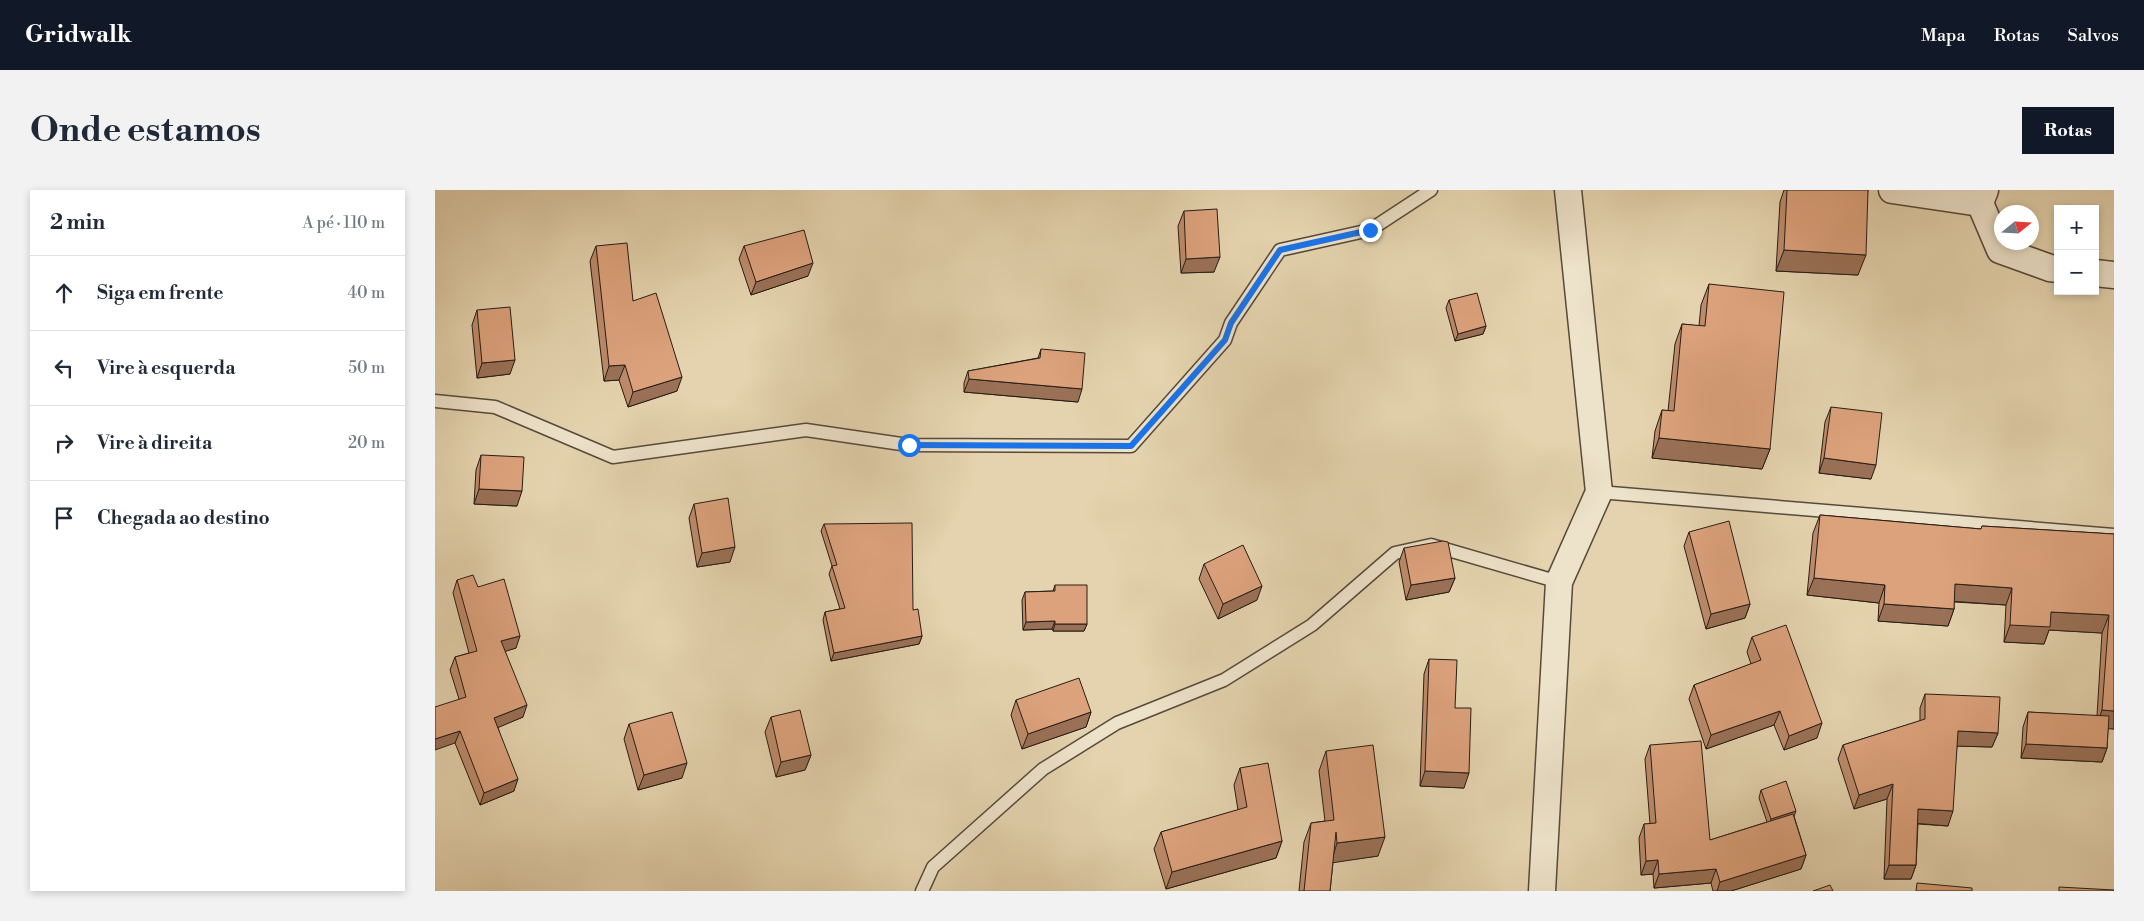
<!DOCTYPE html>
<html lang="pt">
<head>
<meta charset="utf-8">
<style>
	body { margin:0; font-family:"Libre Bodoni",serif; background:#f2f2f3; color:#1f2937 }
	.controls { position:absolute; right:15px; top:15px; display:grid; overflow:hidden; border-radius:0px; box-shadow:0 2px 8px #0003 }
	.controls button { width:45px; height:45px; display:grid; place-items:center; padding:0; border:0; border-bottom:1px solid #e0e1e3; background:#fff; color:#1f2937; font:25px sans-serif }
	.compass { position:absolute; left:1559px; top:15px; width:45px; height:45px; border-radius:50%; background:#fff; box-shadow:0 2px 8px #0003; rotate:72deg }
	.stop { position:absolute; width:15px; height:15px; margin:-11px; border:4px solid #1a73e8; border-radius:50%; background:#fff }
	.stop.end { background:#1a73e8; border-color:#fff; box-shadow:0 1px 5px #0008 }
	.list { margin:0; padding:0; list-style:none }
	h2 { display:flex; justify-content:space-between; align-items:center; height:65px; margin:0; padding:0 20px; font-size:21px }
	h2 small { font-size:16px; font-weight:400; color:#747a83 }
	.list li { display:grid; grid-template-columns:32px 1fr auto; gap:15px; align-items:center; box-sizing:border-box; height:75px; padding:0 20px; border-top:1px solid #e0e1e3 }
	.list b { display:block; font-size:19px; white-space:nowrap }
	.list em { font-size:16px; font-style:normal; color:#747a83 }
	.icon { flex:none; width:28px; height:28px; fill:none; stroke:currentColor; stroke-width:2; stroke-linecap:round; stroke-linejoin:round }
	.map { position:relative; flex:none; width:1679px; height:701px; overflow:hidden; border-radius:0px }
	header { display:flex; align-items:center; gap:30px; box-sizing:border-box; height:70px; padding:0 25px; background:#111827; color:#fff }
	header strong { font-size:24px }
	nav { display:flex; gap:28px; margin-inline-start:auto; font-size:18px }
	.intro { display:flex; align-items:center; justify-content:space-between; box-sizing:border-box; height:120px; padding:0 30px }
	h1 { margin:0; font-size:35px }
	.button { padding:12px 22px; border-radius:0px; background:#111827; color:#fff; font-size:18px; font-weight:700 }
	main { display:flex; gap:30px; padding:0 30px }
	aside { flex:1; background:#fff; border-radius:0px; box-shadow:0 2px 8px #0003 }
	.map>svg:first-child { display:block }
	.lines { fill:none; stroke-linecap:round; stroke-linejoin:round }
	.lane-casing { stroke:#574a3b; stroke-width:15 }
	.street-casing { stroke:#574a3b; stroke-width:29 }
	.lane { stroke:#ede2ca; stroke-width:12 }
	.street { stroke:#ede2ca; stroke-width:26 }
	.wall { fill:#bd8b6b; stroke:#281c15 }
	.shaded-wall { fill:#9a7157; stroke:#281c15 }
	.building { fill:#dca27c; stroke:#281c15 }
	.route { stroke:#1a73e8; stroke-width:6 }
</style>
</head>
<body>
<header>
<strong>Gridwalk</strong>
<nav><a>Mapa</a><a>Rotas</a><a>Salvos</a></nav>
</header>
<div class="intro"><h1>Onde estamos</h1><a class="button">Rotas</a></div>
<main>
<aside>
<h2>2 min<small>A pé · 110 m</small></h2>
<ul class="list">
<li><svg class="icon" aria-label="ahead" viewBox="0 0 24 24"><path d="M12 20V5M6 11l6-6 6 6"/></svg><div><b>Siga em frente</b></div><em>40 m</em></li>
<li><svg class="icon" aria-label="left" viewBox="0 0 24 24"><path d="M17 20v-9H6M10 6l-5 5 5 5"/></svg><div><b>Vire à esquerda</b></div><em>50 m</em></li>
<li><svg class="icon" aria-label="right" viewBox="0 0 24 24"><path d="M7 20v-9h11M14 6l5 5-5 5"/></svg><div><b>Vire à direita</b></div><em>20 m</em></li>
<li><svg class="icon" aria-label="arrive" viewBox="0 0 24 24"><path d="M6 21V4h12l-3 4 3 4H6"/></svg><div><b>Chegada ao destino</b></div></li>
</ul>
</aside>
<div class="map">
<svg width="1679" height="701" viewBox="0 0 1679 701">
	<rect width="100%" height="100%" fill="#e4d3ae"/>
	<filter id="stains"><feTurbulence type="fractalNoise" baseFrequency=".004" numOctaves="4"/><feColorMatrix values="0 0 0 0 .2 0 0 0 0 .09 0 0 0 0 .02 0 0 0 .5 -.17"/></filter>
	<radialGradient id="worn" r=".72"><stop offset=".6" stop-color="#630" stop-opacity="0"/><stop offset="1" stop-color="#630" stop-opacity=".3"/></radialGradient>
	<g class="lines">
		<defs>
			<g id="lane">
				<polyline points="0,211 60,217 178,267 371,240 473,255 696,256 790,150 796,133 845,60 935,40 996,0"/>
				<polyline points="1164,302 1679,345"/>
				<polyline points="487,701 498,677 608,579 682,533 789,490 877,435 960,363 996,355 1124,392"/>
			</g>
			<g id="street">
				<polyline points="1457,0 1545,13"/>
				<polyline points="1550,0 1545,13 1565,60 1615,78 1623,79"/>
				<polyline points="1660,83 1679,85"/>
				<polyline points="1107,701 1124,392 1164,302 1133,0"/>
			</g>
		</defs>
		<use href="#lane" class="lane-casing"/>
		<use href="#street" class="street-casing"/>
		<use href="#lane" class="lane"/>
		<use href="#street" class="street"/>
	</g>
	<g class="wall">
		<polygon points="1349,0 1433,0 1423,85 1341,81 1345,12"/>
		<polygon points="749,21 779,82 746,83 743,36"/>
		<polygon points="161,56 198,111 242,201 193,217 184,190 169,191 155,71"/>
		<polygon points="309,56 373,86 316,105 304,69"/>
		<polygon points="1274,94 1335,259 1327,279 1217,268 1220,241 1227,220 1233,221 1240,154 1247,134 1264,136 1266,115"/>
		<polygon points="1014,110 1051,136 1048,144 1020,151 1011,118"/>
		<polygon points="42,120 75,184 42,188 37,135"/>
		<polygon points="606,159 643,212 529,202 529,193 533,181 603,168"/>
		<polygon points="1396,217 1436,289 1384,283 1390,232"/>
		<polygon points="46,265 82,316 39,314 41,280"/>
		<polygon points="259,314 295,372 262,377 254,328"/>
		<polygon points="1385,325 1546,339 1547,336 1679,344 1679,539 1673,538 1672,558 1667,572 1586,568 1588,537 1593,522 1662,526 1667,443 1614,440 1609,454 1569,452 1571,415 1519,412 1519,419 1513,436 1443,431 1444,413 1372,405 1378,343"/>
		<polygon points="389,334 478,420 487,446 484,454 396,471 388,430 390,422 405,419 394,384 397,376 386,341"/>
		<polygon points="1254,342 1315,414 1310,428 1271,439 1249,356"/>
		<polygon points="969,358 1020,388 1014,402 971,410 964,372"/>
		<polygon points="769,374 822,410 783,429 764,389"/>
		<polygon points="22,390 43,397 81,458 70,461 88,527 63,537 79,601 45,615 20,553 24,509 15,480 20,467 34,463 18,403"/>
		<polygon points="620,395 652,434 649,441 618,441 617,439 588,440 587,410 590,402 618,401"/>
		<polygon points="1317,447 1382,548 1349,560 1339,535 1271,559 1254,509 1259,495 1316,474 1312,462"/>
		<polygon points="994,469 1020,518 1029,598 985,596 989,484"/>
		<polygon points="1490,504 1563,543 1557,557 1522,556 1513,636 1483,634 1481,675 1476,689 1449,689 1452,609 1419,619 1403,569 1408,555 1485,531 1485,518"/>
		<polygon points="581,510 656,522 651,537 587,559 576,525"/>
		<polygon points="336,527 376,565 370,580 341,587 330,542"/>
		<polygon points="194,534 247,588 203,600 189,549"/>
		<polygon points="1215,555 1275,650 1332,632 1324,608 1326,600 1359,626 1371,665 1366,679 1296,701 1278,701 1276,693 1219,698 1218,684 1206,685 1204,648 1209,634 1215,634 1210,569"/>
		<polygon points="891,561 943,666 898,672 895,701 864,701 869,652 876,633 890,631 884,581"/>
		<polygon points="805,578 847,651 841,668 731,699 719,659 726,642 803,620 799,595"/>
	</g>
	<g class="shaded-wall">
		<polygon points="1349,60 1431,65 1423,85 1341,81"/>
		<polygon points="785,67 779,82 746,83 751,69"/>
		<polygon points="378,73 373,86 316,105 321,92"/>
		<polygon points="1051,136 1048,144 1020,151 1023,144"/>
		<polygon points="80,170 75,184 42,188 47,173"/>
		<polygon points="190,175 184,190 169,191 174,176"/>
		<polygon points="247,187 242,201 193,217 198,202"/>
		<polygon points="534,189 647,199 643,212 529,202"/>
		<polygon points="1224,248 1335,259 1327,279 1217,268"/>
		<polygon points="1389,268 1441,275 1436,289 1384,283"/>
		<polygon points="44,299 87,301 82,316 39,314"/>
		<polygon points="300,357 295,372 262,377 267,363"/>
		<polygon points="1020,388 1014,402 971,410 976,395"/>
		<polygon points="1379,388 1450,395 1444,413 1372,405"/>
		<polygon points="1520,394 1577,398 1571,415 1514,411"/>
		<polygon points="827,396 822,410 783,429 788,414"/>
		<polygon points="1315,414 1310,428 1271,439 1276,424"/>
		<polygon points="1449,414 1519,419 1513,436 1443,431"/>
		<polygon points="1616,422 1674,425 1667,443 1614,440 1609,454 1569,452 1575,435"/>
		<polygon points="620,431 617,439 588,440 591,432"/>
		<polygon points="620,434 652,434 649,441 618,441"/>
		<polygon points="85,446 81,458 62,464 66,451"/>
		<polygon points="487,446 484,454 396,471 399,463"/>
		<polygon points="92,515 88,527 55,541 59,528"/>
		<polygon points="1667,520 1679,521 1679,539 1661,538"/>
		<polygon points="1345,521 1339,535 1271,559 1276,545"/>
		<polygon points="656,522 651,537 587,559 593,544"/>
		<polygon points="1387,533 1382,548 1349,560 1354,546"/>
		<polygon points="25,541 20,553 0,560 0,549"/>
		<polygon points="1523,541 1563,543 1557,557 1517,556"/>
		<polygon points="1591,554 1672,558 1667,572 1586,568"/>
		<polygon points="376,565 370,580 341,587 346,572"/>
		<polygon points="252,573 247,588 203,600 209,585"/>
		<polygon points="990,581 1034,583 1029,598 985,596"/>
		<polygon points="83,589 79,601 45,615 49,603"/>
		<polygon points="1458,594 1452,609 1419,619 1424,605"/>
		<polygon points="1483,619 1518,621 1513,636 1478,633"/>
		<polygon points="1361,621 1358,629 1333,637 1336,629"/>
		<polygon points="950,647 943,666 896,673 902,653"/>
		<polygon points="847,651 841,668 731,699 737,682"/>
		<polygon points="1371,665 1366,679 1296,701 1282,701 1285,692"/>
		<polygon points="1223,670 1218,684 1206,685 1211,671"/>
		<polygon points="1454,675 1481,675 1476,689 1449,689"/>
		<polygon points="1281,679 1276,693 1219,698 1224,684"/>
	</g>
	<g class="building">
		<polygon points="1352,0 1433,0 1431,65 1349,60"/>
		<polygon points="782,19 785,67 751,69 749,21"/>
		<polygon points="369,40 378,73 321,92 309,56"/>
		<polygon points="192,53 198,111 221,103 247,187 198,202 190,175 174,176 161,56"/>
		<polygon points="1274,94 1349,102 1335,259 1224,248 1227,220 1239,221 1247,134 1270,136"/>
		<polygon points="1042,103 1051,136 1023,144 1014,110"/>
		<polygon points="75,117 80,170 47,173 42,120"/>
		<polygon points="606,159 650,163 647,199 534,189 533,181 605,168"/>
		<polygon points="1396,217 1447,223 1441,275 1389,268"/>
		<polygon points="46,265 89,267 87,301 44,299"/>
		<polygon points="293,308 300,357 267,363 259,314"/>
		<polygon points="1385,325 1546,339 1547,336 1679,344 1679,521 1667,520 1674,425 1616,422 1615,437 1575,435 1577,398 1520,394 1519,419 1449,414 1450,395 1379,388"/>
		<polygon points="1294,331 1315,414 1276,424 1254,342"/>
		<polygon points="477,333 478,420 483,419 487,446 399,463 390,422 410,418 397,376 402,375 389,334"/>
		<polygon points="1008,351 1013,352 1020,388 976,395 969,358"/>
		<polygon points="808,355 827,396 788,414 769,374"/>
		<polygon points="38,385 43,397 69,389 85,446 66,451 92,515 59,528 83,589 49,603 25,541 0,549 0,517 31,507 20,467 42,461 22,390"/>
		<polygon points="620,395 652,395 652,434 620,434 620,431 591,432 590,402 620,401"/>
		<polygon points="1351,435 1387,533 1354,546 1345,521 1276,545 1259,495 1326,470 1317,447"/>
		<polygon points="994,469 1022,470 1020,518 1036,518 1034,583 990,581"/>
		<polygon points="644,488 656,522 593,544 581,510"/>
		<polygon points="1490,504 1565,507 1563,543 1523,541 1518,621 1483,619 1481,675 1454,675 1458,594 1424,605 1408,555 1490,529"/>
		<polygon points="365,520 376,565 346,572 336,527"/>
		<polygon points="237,522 252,573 209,585 194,534"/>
		<polygon points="1593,522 1674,526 1672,558 1591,554"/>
		<polygon points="1266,551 1275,650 1358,624 1371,665 1285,692 1281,679 1224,684 1223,670 1211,671 1209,634 1221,633 1215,555"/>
		<polygon points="938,555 950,647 902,653 901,642 895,701 869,701 876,633 899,630 891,561"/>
		<polygon points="833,573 847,651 737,682 726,642 812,617 805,578"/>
		<polygon points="1351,591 1361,621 1336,629 1326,600"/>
		<polygon points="1482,693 1537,698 1537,701 1481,701"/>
		<polygon points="1395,695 1398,701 1378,701"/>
		<polygon points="1624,697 1679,700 1679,701 1624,701"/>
	</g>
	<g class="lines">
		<polyline class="route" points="474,255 696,256 790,150 796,133 845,60 935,40"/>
	</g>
	<rect width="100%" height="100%" filter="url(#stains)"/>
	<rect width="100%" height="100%" fill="url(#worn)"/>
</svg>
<div class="controls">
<button>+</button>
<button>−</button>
</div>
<svg class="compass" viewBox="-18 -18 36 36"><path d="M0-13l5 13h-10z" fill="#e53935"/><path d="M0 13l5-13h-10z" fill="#747a83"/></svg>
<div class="stop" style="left:474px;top:255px"></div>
<div class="stop end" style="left:935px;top:40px"></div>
</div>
</main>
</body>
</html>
